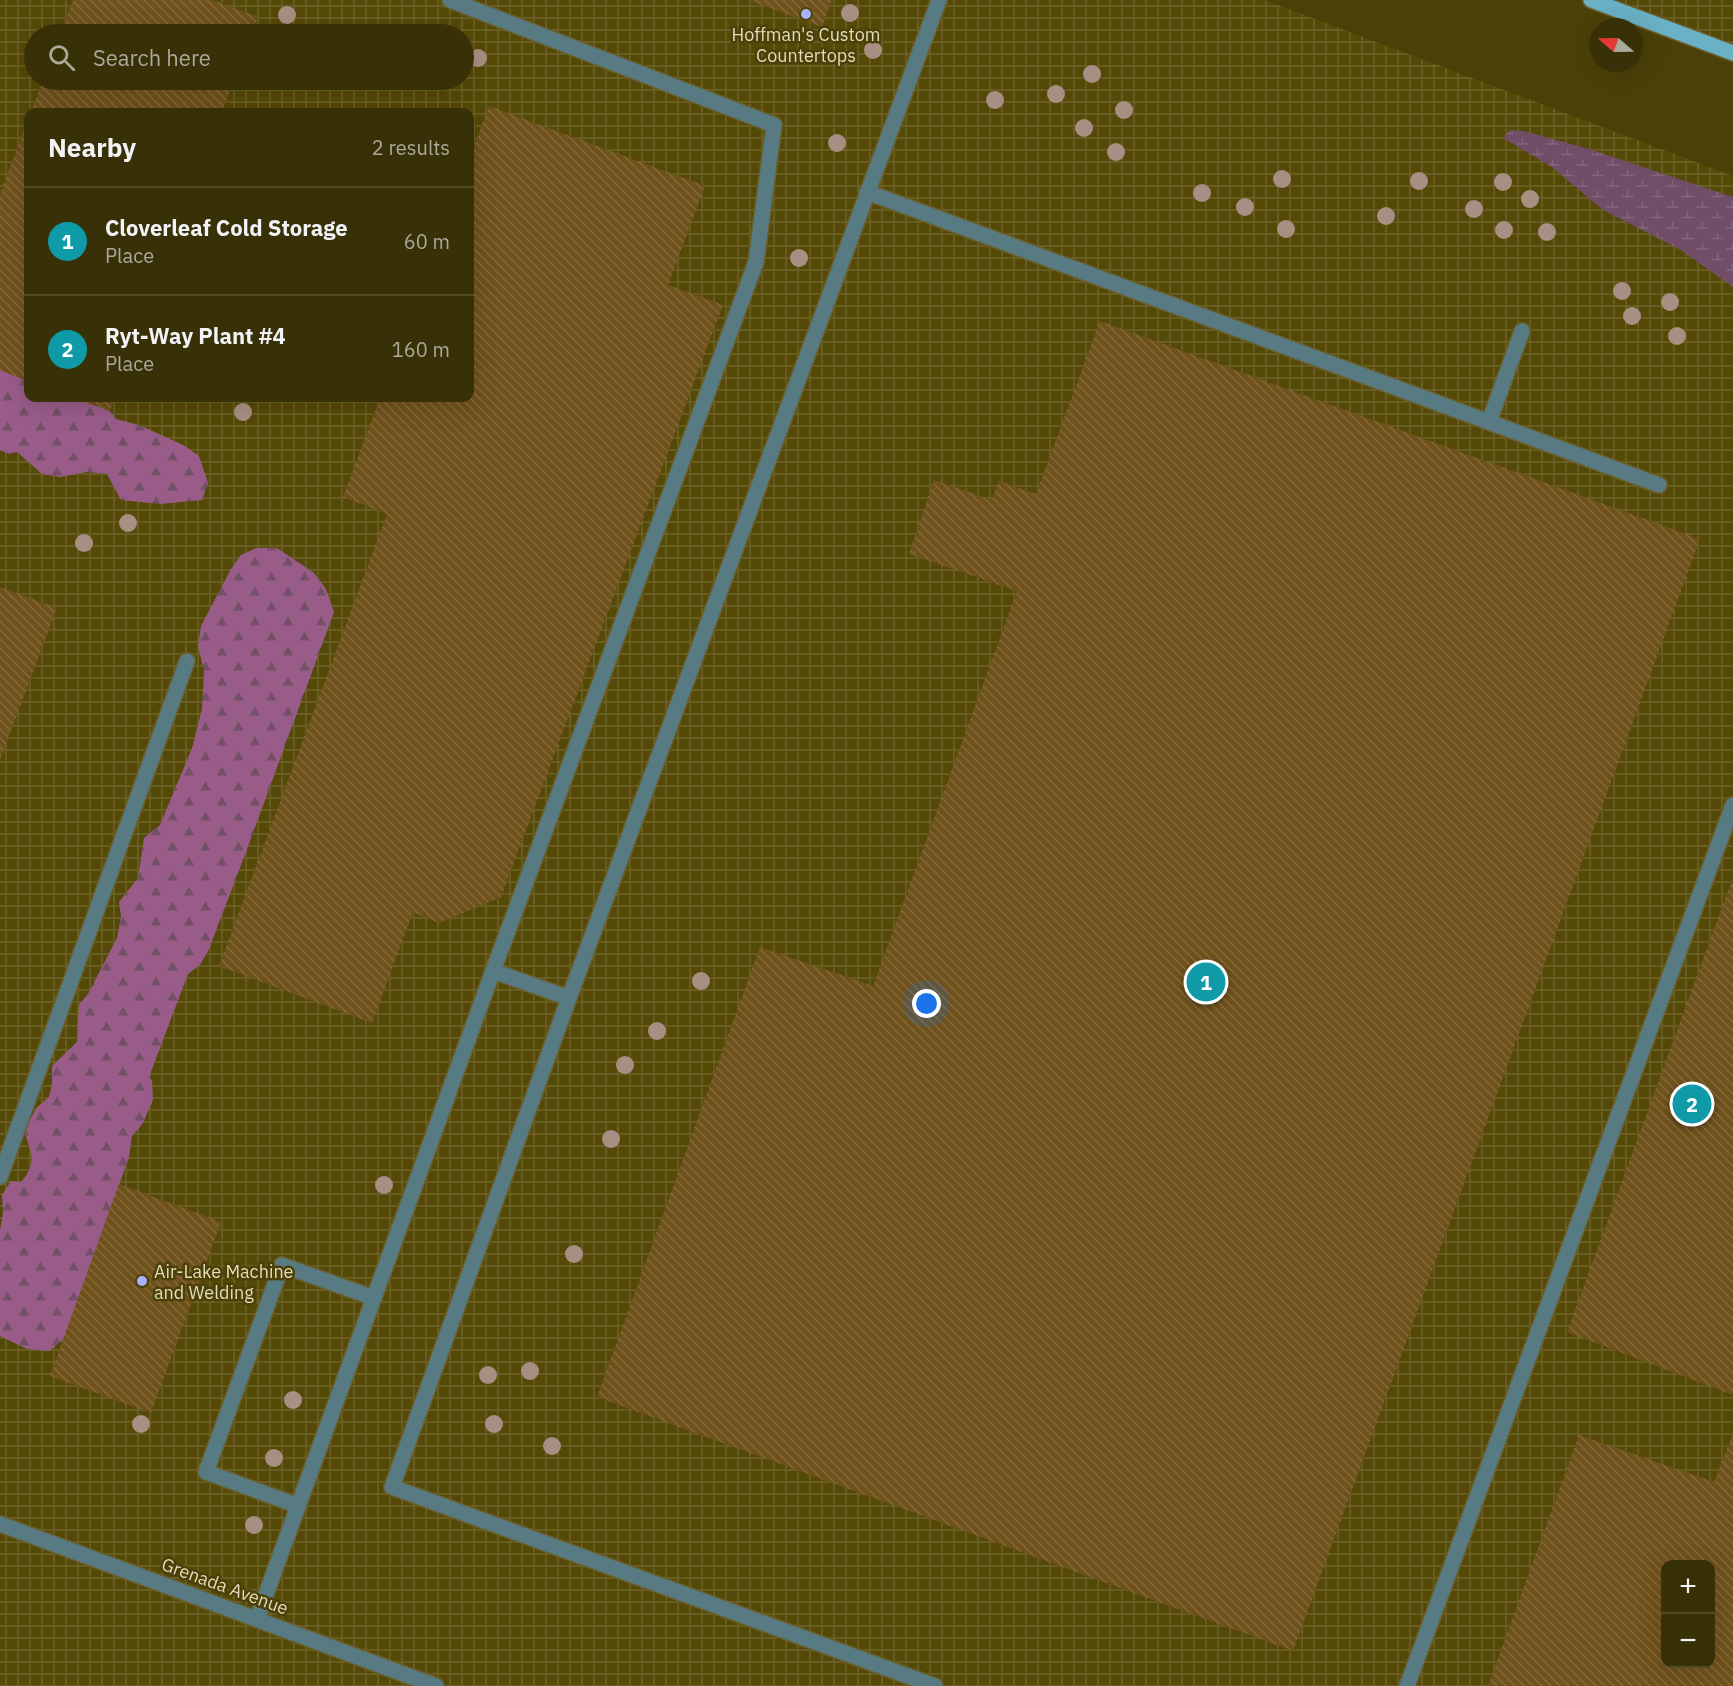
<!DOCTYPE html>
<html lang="en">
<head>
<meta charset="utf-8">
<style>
	body { margin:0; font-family:"IBM Plex Sans",sans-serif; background:#3f3810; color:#f1f3f6 }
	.controls { position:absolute; right:18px; bottom:18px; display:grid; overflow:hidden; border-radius:12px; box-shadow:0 6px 24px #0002 }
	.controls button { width:54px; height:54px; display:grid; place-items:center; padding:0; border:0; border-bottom:2px solid #524b28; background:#383006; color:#f1f3f6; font:30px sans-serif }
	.compass { position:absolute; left:1589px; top:18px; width:54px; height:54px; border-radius:50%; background:#383006; box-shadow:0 6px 24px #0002; rotate:290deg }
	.you { position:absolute; left:927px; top:1004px; width:21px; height:21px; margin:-15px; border:4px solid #fff; border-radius:50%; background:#1a73e8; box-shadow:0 0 0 9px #1a73e833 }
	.badge { display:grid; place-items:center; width:39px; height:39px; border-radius:50%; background:#a7b1fc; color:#fff; font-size:20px; font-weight:700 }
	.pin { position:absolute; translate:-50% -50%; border:3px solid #fff; box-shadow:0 2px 6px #0006 }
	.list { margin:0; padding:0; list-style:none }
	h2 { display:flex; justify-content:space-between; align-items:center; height:78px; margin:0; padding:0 24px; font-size:26px }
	h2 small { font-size:20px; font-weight:400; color:#aba99b }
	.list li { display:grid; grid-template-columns:39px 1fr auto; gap:18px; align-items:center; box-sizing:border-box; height:108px; padding:0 24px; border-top:2px solid #524b28 }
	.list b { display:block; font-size:22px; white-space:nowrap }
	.list p { margin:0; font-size:20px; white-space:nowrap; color:#aba99b }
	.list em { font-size:20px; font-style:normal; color:#aba99b }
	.icon { flex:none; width:33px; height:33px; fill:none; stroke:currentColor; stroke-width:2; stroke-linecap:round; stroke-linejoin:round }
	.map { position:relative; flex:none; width:1733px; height:1686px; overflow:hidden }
	.search { position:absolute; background:#383006; box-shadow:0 6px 24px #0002; left:24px; top:24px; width:450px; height:66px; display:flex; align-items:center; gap:15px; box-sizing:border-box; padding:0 21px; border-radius:33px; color:#aba99b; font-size:22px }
	.panel { position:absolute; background:#383006; box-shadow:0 6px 24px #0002; left:24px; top:108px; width:450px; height:294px; border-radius:12px }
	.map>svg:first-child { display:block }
	.industrial { fill:url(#industrial-grid); fill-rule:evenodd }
	.forest { fill:url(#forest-firs) }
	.wetland { fill:url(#wetland-marsh) }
	.building { fill:url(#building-back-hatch); fill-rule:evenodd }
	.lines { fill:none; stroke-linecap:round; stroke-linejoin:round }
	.minor-casing { stroke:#695f2c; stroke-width:18 }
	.major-casing { stroke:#695f2c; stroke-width:18 }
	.minor { stroke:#587a83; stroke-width:15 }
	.major { stroke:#6ab1c5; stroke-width:15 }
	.tree { fill:#a88f84 }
	.poi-dot { fill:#a7b1fc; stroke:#4b4008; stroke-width:2 }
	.labels { text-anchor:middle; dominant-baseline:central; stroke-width:5; stroke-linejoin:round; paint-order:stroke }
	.poi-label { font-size:18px; fill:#e3dcba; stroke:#4b4008 }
	.street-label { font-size:18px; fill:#e3dcba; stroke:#4b4008 }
</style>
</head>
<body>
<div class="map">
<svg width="1733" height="1686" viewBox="0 0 1733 1686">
	<defs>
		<pattern id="industrial-grid" width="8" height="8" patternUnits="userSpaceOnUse" patternTransform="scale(1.5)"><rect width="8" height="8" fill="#554907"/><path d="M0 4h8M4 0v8" fill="none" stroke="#6d6329"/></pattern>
		<pattern id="forest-firs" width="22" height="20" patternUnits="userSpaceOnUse" patternTransform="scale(1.5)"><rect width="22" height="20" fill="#995c89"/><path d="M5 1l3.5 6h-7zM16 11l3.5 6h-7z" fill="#735065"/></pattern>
		<pattern id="wetland-marsh" width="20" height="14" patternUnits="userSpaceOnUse" patternTransform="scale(1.5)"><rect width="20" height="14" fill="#714d67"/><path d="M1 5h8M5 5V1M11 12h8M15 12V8" fill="none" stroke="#85667b"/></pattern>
		<pattern id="building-back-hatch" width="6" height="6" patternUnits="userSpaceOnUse" patternTransform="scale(1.5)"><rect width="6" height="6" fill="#6f511b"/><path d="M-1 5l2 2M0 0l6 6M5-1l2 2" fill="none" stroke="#83693a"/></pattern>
	</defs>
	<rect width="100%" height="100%" fill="#4b4008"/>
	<g class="industrial">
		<path d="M0 0H1265L1733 176V1686H0ZM34 34H464V80H34ZM28 112H470V398H28ZM1666 1564H1710V1664H1666Z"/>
		<polygon points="1593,0 1733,0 1733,52"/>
	</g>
	<g class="forest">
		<polygon points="0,370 28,381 28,398 74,398 110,411 116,419 139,425 185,446 199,456 208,483 202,500 160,504 121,500 107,474 87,472 60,477 42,474 17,452 8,454 0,450"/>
		<path d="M256 548H277L314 573 326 589 334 612 246 852 209 949 200 965 188 974 149 1077 152 1081 153 1100 143 1123 132 1136 129 1157 64 1339 49 1351 27 1349 0 1336V1230L3 1213 2 1195 11 1181 21 1182C38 1163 31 1152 24 1131L37 1107 49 1097 52 1083V1066L77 1042 79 1005 88 994 117 938 121 916 119 902 138 878 144 838 160 825 192 748 202 709 204 671 198 646 201 626 231 569 241 555Z"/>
	</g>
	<polygon class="wetland" points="1510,130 1523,131 1589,149 1733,197 1733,287 1681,250 1603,210 1552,167 1503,138"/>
	<g class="building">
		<polygon points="73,0 212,0 258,17 251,34 60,34"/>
		<polygon points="748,0 832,0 822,27"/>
		<polygon points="43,80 234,80 222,112 31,112"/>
		<polygon points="489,106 705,186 668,285 723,305 501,897 439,923 413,912 372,1023 219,966 387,514 343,497 380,398 470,398 470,157"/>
		<polygon points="28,119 28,381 0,370 0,194"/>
		<polygon points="1100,321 1700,539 1293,1651 597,1397 760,947 873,986 1017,591 909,554 934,480 992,500 999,481 1036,494"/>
		<polygon points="75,398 115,398 110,411"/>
		<polygon points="0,587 57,608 0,760"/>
		<polygon points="1733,877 1733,1395 1567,1332"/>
		<polygon points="119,1184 221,1222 151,1413 50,1376"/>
		<path d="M1733 1433V1686H1488L1579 1435 1714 1482ZM1666 1564H1710V1664H1666Z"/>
	</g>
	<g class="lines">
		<defs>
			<g id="minor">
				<polyline points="867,192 1659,485"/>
				<polyline points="1489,422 1522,331"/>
				<polyline points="493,971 569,998 392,1487 935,1686"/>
				<polyline points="569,998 939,0"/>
				<polyline points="0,1177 187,661"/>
				<polyline points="299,1506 206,1472 282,1265 374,1298"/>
				<polyline points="0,1524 436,1686"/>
				<polyline points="257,1619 493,971 756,262 774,125 450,0"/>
				<polyline points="1407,1686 1733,805"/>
			</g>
			<polyline id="major" points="1591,0 1733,53"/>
		</defs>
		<use href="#minor" class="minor-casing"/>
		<use href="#major" class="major-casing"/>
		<use href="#minor" class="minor"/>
		<use href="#major" class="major"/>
	</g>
	<g class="tree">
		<circle cx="850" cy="13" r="9"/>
		<circle cx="287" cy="15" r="9"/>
		<circle cx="873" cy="50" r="9"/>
		<circle cx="478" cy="58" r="9"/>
		<circle cx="1092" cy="74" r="9"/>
		<circle cx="1056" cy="94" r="9"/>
		<circle cx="995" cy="100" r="9"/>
		<circle cx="1124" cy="110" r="9"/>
		<circle cx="1084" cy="128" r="9"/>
		<circle cx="837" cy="143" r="9"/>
		<circle cx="1116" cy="152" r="9"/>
		<circle cx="1282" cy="179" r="9"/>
		<circle cx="1419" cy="181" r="9"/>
		<circle cx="1503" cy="182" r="9"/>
		<circle cx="1202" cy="193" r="9"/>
		<circle cx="1530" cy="199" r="9"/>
		<circle cx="1245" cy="207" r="9"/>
		<circle cx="1474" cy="209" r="9"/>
		<circle cx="1386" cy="216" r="9"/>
		<circle cx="1286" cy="229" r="9"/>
		<circle cx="1504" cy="230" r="9"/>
		<circle cx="1547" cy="232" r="9"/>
		<circle cx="799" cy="258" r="9"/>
		<circle cx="1622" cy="291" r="9"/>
		<circle cx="1670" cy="302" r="9"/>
		<circle cx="1632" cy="316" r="9"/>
		<circle cx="1677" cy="336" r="9"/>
		<circle cx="243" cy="412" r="9"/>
		<circle cx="128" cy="523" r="9"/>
		<circle cx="84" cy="543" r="9"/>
		<circle cx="701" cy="981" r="9"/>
		<circle cx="657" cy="1031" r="9"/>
		<circle cx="625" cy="1065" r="9"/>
		<circle cx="611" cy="1139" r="9"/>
		<circle cx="384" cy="1185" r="9"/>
		<circle cx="574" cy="1254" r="9"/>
		<circle cx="530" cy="1371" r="9"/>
		<circle cx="488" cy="1375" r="9"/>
		<circle cx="293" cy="1400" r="9"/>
		<circle cx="141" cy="1424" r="9"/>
		<circle cx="494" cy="1424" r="9"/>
		<circle cx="552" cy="1446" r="9"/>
		<circle cx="274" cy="1458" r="9"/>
		<circle cx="254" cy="1525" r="9"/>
	</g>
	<g class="poi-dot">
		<circle cx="806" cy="14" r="6"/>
		<circle cx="142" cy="1281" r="6"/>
	</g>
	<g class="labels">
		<g class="poi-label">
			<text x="806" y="34">Hoffman's Custom<tspan x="806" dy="21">Countertops</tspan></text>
			<text x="154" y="1271" text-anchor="start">Air-Lake Machine<tspan x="154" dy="21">and Welding</tspan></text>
		</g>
		<g class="street-label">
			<text transform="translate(225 1586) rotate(20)">Grenada Avenue</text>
		</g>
	</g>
</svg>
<div class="controls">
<button>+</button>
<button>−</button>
</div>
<svg class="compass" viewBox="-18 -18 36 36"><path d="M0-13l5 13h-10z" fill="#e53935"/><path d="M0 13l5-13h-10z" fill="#aba99b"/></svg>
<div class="you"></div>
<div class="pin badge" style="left:1206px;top:982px;background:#0f9aa8">1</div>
<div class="pin badge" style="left:1692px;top:1104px;background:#0f9aa8">2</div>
<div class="search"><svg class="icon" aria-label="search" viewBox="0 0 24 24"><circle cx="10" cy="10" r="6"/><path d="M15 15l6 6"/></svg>Search here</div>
<section class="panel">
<h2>Nearby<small>2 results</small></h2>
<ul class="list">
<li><span class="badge" style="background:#0f9aa8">1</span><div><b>Cloverleaf Cold Storage</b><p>Place</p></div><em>60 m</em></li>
<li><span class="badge" style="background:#0f9aa8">2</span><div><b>Ryt-Way Plant #4</b><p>Place</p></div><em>160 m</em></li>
</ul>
</section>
</div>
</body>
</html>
